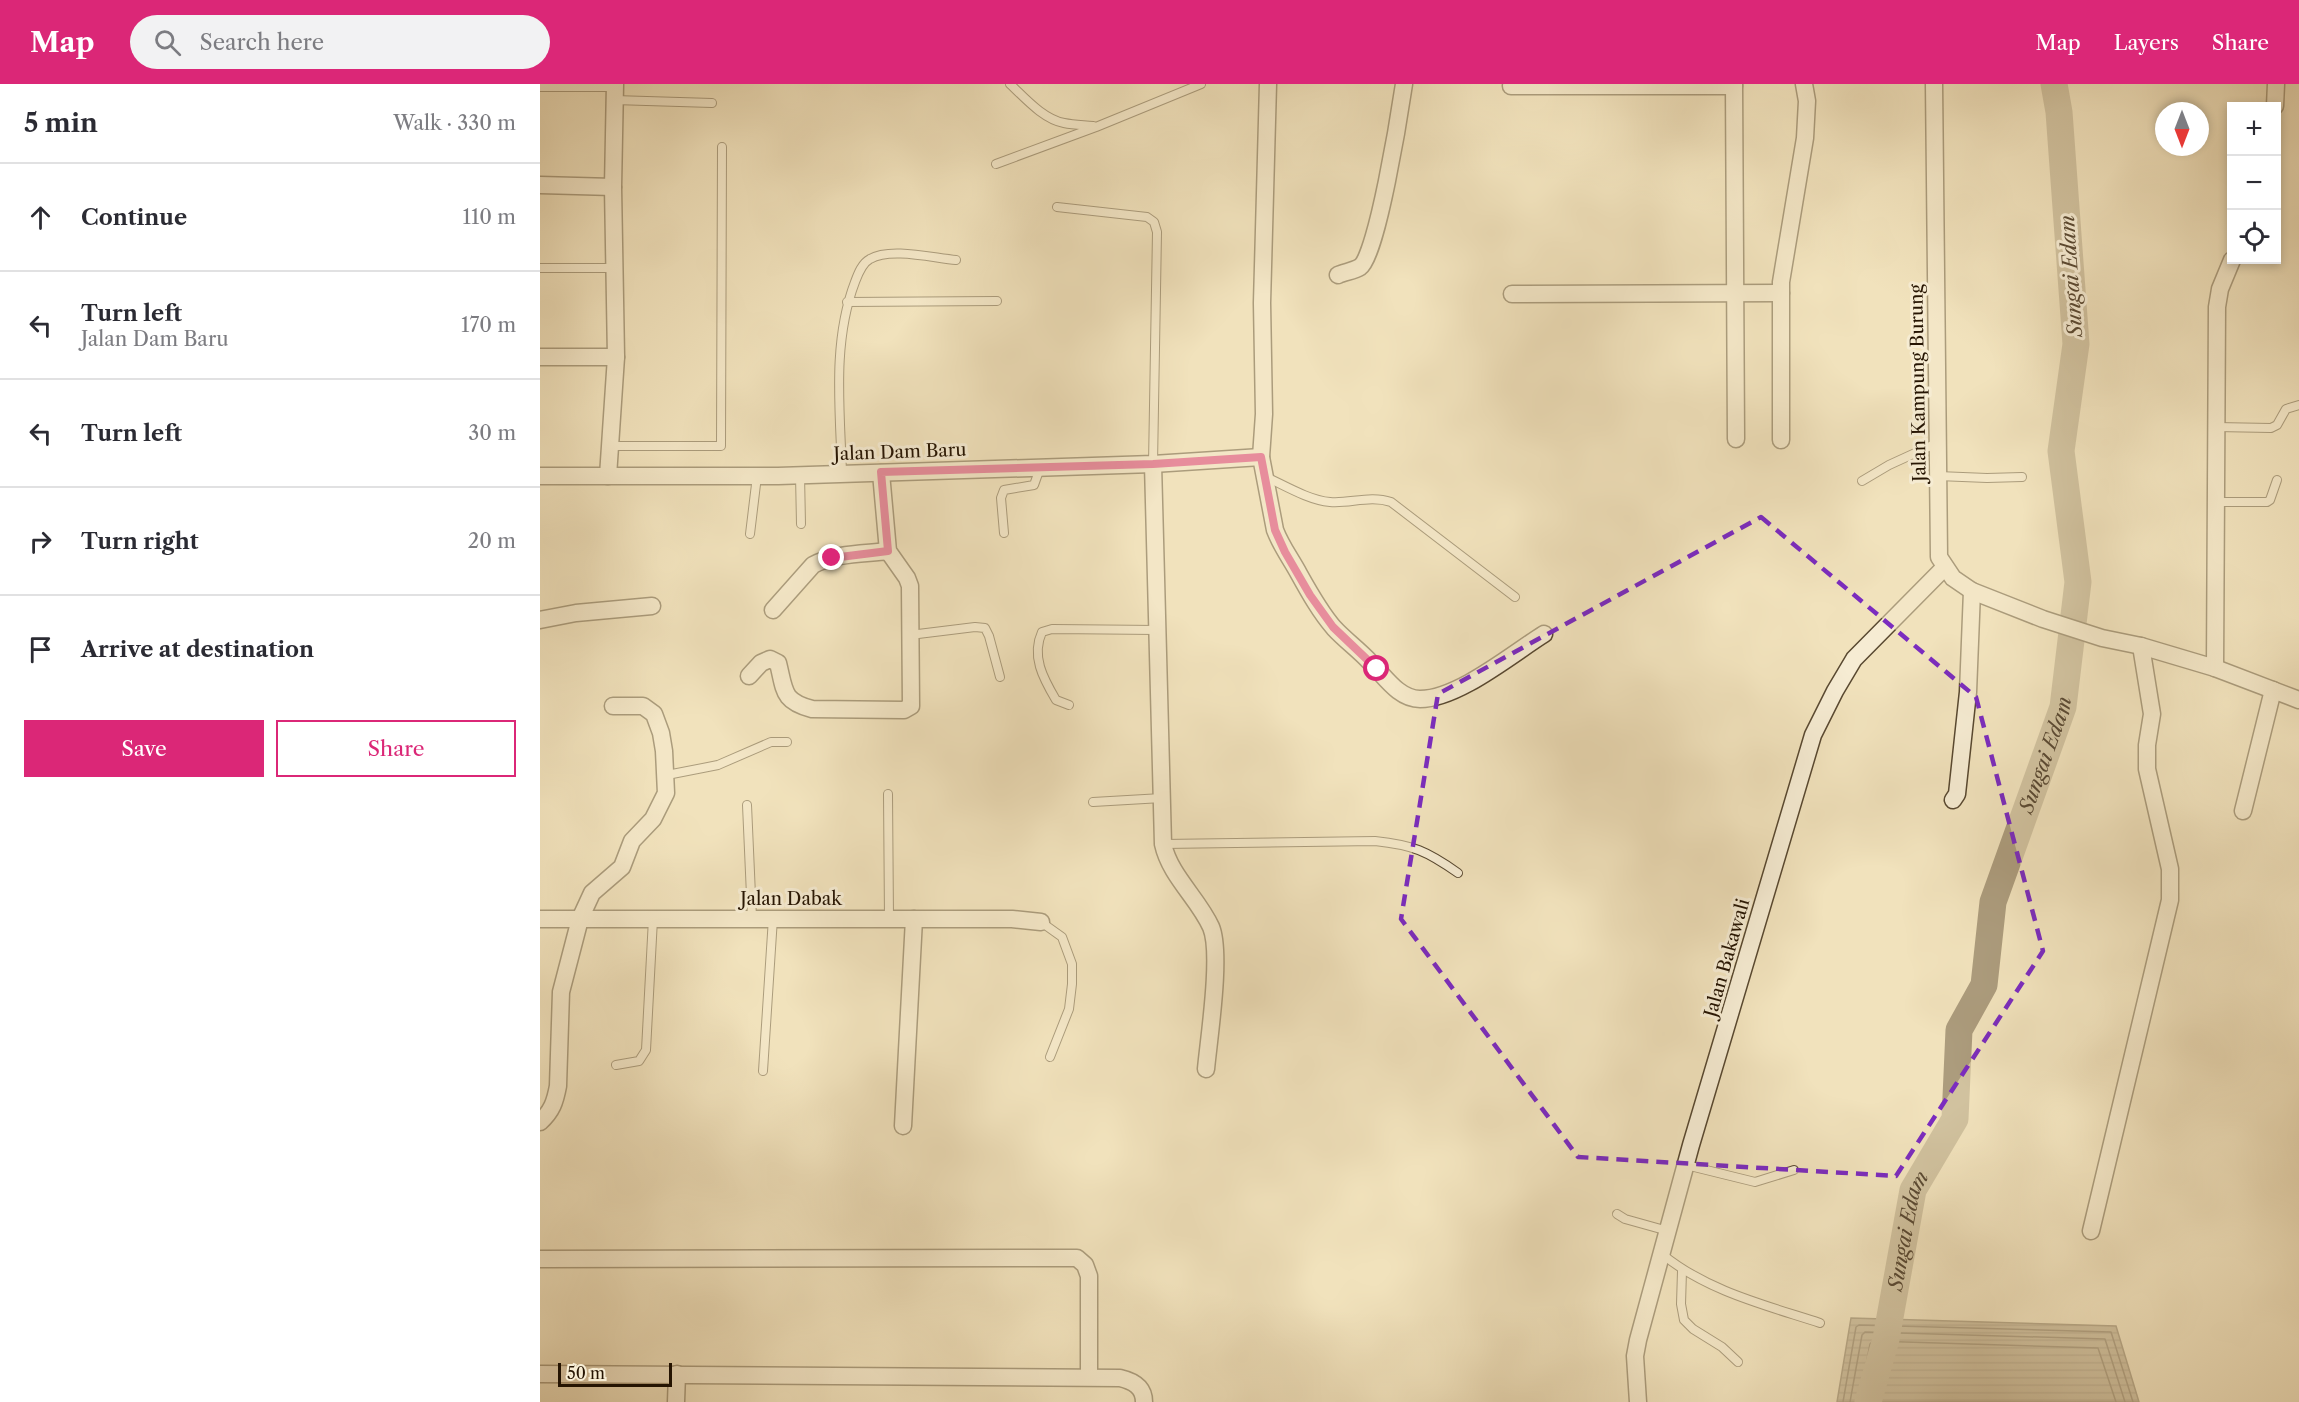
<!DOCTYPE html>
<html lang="en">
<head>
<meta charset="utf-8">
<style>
	body { margin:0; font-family:"Libre Caslon Text",serif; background:#f2f2f3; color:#2b2b33 }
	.controls { position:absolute; right:18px; top:18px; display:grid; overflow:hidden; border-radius:0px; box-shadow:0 3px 9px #0003 }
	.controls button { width:54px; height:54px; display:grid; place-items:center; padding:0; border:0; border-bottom:2px solid #e1e1e2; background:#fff; color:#2b2b33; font:30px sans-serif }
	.compass { position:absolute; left:1615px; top:18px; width:54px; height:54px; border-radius:50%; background:#fff; box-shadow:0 3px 9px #0003; rotate:180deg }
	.scale { position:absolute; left:18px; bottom:15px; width:114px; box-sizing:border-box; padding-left:6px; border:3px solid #251402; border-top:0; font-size:16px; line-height:21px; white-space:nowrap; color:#251402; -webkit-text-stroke:4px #f6ecd3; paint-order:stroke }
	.stop { position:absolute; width:18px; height:18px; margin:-14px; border:4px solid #db2777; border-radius:50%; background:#fff }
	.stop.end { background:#db2777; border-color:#fff; box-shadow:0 2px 6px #0008 }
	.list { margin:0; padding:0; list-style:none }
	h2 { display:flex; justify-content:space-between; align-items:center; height:78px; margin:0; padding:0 24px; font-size:26px }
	h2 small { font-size:20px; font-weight:400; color:#7c7c81 }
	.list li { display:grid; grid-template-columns:39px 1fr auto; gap:18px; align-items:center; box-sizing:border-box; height:108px; padding:0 24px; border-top:2px solid #e1e1e2 }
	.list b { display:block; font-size:22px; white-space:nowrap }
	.list p { margin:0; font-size:20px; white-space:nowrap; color:#7c7c81 }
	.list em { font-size:20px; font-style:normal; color:#7c7c81 }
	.actions { display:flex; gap:12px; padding:18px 24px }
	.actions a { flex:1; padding:14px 0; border:2px solid #db2777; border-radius:0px; text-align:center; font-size:21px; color:#db2777 }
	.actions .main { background:#db2777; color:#fff }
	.icon { flex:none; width:33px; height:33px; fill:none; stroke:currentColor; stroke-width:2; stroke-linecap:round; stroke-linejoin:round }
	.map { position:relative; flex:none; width:1759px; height:1318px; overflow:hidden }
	header { display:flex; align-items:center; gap:36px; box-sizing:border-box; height:84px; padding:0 30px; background:#db2777; color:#fff }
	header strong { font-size:28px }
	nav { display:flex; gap:33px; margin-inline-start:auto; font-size:21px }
	.search { width:420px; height:54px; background:#f2f2f3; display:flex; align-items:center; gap:15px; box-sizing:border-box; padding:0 21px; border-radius:33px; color:#7c7c81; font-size:22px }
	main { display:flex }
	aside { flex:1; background:#fff }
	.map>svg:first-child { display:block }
	.water { fill:url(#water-rules); stroke:#76664c; stroke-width:1.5 }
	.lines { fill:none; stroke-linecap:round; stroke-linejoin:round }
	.shore { stroke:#685840; stroke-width:1.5 }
	.river { stroke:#ac9c7d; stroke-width:27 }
	.lane-casing { stroke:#584830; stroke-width:10 }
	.street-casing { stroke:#584830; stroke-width:19 }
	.lane { stroke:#f6ecd3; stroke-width:8 }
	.street { stroke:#f6ecd3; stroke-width:16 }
	.route { stroke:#db2777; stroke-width:8 }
	.marked { fill:none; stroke:#7b2cbf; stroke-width:4.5; stroke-dasharray:12 8; stroke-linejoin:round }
	.labels { text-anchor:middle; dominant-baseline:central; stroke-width:6; stroke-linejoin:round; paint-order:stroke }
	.street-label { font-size:18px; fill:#251402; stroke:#f6ecd3 }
	.water-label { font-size:20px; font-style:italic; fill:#5b4a33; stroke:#f6ecd3 }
</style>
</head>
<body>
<header>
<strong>Map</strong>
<div class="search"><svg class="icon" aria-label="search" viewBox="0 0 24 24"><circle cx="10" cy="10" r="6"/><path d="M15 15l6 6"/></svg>Search here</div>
<nav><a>Map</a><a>Layers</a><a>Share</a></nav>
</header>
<main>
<aside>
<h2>5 min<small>Walk · 330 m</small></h2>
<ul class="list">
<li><svg class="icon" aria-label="ahead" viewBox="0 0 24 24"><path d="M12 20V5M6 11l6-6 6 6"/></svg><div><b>Continue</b></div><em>110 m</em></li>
<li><svg class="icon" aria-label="left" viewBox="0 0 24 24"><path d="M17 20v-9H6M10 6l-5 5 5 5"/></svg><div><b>Turn left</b><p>Jalan Dam Baru</p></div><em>170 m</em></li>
<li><svg class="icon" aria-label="left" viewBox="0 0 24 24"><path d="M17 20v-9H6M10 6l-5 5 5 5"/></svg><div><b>Turn left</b></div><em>30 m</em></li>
<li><svg class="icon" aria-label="right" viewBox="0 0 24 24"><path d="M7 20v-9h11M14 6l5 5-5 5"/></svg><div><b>Turn right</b></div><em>20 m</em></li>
<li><svg class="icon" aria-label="arrive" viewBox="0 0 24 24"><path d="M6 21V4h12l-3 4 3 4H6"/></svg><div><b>Arrive at destination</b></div></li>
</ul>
<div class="actions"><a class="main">Save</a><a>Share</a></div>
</aside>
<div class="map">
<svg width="1759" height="1318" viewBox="0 0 1759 1318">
	<defs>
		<pattern id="water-rules" width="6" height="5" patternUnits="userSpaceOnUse" patternTransform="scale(1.5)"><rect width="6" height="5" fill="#ac9c7d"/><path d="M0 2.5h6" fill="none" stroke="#8c7e64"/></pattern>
	</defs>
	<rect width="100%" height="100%" fill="#f1e2bc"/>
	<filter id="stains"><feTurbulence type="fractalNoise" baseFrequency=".00333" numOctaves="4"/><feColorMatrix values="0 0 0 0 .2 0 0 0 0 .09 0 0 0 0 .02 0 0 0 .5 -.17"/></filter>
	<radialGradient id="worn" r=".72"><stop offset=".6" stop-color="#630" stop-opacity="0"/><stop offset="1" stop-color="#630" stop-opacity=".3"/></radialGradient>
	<polygon class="water" points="1311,1234 1576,1242 1599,1318 1297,1318"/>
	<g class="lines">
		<g class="shore">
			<polyline points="1303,1318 1316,1243 1319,1241 1571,1248 1593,1318"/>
			<polyline points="1310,1318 1322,1251 1325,1248 1565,1255 1585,1318"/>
			<polyline points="1319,1318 1330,1260 1333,1257 1558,1264 1576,1318"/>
		</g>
		<path class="river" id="s1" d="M1328 1318 1346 1255 1373 1106 1415 1035 1419 946 1444 901 1453 818 1523 623 1538 498 1521 367 1536 260 1519 28 1514 0"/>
		<defs>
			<g id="lane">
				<path d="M470 0C485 14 503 35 524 39 534 41 543 41 553 42"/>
				<polyline points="0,3 75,3"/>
				<polyline points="74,16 172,19"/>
				<polyline points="456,80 556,43 661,0"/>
				<polyline points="517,123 607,133 614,138 617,148 613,380"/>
				<polyline points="0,184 75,184"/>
				<polyline points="307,218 457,217"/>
				<polyline points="1676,343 1731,344 1737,341 1746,325 1759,321"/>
				<polyline points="70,362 181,362 182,63"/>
				<path d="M302 389C300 325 292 258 315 198 318 190 322 179 330 175 350 163 393 174 416 176"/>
				<polyline points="260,391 261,440"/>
				<path d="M724 392C744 401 768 416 790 418 809 420 830 411 851 418L975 513"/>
				<polyline points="1398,392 1447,394 1482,393"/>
				<polyline points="1322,397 1349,381 1397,359"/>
				<polyline points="1676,418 1727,418 1730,416 1737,396"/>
				<polyline points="464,449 461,414 464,406 494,401 500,384"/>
				<polyline points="210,450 217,392"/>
				<polyline points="370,551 435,543 445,544 449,552 460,593"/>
				<path d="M529 621 516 616C503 594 491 572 502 548L512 545 617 546"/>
				<polyline points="127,691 178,681 231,658 247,658"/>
				<polyline points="348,710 349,835"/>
				<polyline points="553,718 622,714"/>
				<polyline points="207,721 212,834"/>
				<path d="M623 760 835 757C873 761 887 767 918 789"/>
				<polyline points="501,838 522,853 532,880 532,900 529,925 510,973"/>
				<polyline points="76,981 99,977 106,966 113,835"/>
				<polyline points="223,987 233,834"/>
				<polyline points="1146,1081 1215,1098 1254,1086"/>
				<polyline points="1077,1130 1085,1135 1128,1147"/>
				<path d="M1122 1170C1167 1207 1225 1221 1280 1239"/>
				<polyline points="1142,1187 1141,1220 1144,1236 1153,1245 1182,1263 1198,1278"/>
			</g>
			<g id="street">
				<path d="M728 0 722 219 724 330 721 373 735 446C741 462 751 475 759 490 769 508 780 528 794 544 805 556 819 566 830 578 844 591 858 615 880 615 918 615 972 570 1004 550"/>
				<polyline points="1194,0 1196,355"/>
				<polyline points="1394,0 1399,473 1413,494 1432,507 1503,535 1562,554 1601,562 1675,584 1759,616"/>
				<polyline points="971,2 1194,2"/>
				<polyline points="1735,22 1736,0"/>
				<polyline points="0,101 73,103"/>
				<path d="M798 191C804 188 814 187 820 183 837 172 860 27 864 0"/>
				<polyline points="972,210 1241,209"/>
				<polyline points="0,273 76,273"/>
				<polyline points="1241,356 1241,198 1265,54 1267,17 1264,0"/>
				<path d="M613 380 623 760C630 792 658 814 671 843 682 869 669 953 666 985"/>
				<polyline points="0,392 238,392 613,380 721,373"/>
				<polyline points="68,392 76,273 73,103 75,0"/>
				<path d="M233 526 273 481C295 469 323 470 348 467"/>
				<polyline points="0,536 36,529 112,522"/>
				<polyline points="1675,584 1677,223 1680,205 1692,176"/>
				<path d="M209 592 221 579 230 575 238 579C245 607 242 617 272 625L364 626 371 622 370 502 367 494 348 467 341 389"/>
				<polyline points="1413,716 1417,710 1428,608 1432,507"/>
				<polyline points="1703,727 1733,606"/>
				<polyline points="0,835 472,835 501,838"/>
				<path d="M0 1038C12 1027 15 1018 18 1002L21 908 40 835 52 809 82 783 92 757 113 735 126 709 124 667 121 649 114 630 103 622H73"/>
				<polyline points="363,1042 374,835"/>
				<polyline points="1551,1147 1630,816 1630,785 1607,685 1607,661 1612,630 1601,562"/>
				<polyline points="0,1175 537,1174 545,1181 549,1192 549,1293"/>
				<path d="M0 1290 580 1294C593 1297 604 1303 604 1318"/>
				<polyline points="136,1318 137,1290"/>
				<polyline points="1098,1318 1095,1272 1098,1256 1151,1061 1273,651 1295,607 1314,575 1405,483"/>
			</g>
		</defs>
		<use href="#lane" class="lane-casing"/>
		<use href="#street" class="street-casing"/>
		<use href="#lane" class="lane"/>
		<use href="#street" class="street"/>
	</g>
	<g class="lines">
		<polyline class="route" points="292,474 348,467 341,388 613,380 721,373 735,446 745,468 770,511 793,543 837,585"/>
	</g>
	<path d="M0 0H1759V1318H0ZM1221 433 1436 613 1503 867 1356 1092 1038 1073 861 835 898 610Z" fill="#f1e2bc" fill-opacity=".55" fill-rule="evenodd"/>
	<path class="marked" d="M1221 433 1436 613 1503 867 1356 1092 1038 1073 861 835 898 610Z"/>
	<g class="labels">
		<g class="street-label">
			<text transform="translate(1378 299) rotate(-91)">Jalan Kampung Burung</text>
			<text transform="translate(360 368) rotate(-2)">Jalan Dam Baru</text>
			<text x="251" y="815">Jalan Dabak</text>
			<text transform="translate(1187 874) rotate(-74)">Jalan Bakawali</text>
		</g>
		<g class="water-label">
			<text transform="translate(1531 192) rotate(-94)">Sungai Edam</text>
			<text stroke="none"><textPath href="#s1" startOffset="680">Sungai Edam</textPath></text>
			<text stroke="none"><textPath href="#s1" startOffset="176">Sungai Edam</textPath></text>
		</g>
	</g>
	<rect width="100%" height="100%" filter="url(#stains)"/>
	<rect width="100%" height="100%" fill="url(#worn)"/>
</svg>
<div class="controls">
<button>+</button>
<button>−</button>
<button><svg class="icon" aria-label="locate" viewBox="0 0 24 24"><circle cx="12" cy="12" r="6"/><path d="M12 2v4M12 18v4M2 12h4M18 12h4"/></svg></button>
</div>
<svg class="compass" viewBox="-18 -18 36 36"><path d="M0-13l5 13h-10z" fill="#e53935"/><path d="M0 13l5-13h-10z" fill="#7c7c81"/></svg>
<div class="scale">50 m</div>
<div class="stop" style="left:837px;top:585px"></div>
<div class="stop end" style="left:292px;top:474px"></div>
</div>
</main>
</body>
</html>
